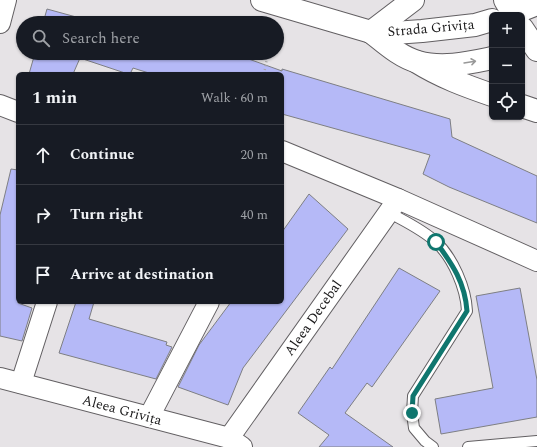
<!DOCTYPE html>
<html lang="en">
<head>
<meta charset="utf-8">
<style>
	body { margin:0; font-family:Spectral,serif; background:#242831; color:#f1f3f6 }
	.controls { position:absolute; right:12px; top:12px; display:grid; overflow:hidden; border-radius:6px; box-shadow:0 1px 3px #0004 }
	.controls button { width:36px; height:36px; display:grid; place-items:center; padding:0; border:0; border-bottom:1px solid #363941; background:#171b24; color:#f1f3f6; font:20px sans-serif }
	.stop { position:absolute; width:12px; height:12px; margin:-9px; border:3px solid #0f766e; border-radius:50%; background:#fff }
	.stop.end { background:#0f766e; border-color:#fff; box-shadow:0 1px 4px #0008 }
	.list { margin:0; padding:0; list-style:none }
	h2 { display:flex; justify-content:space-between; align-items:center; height:52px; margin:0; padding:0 16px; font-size:17px }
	h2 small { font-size:13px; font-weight:400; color:#9ea1a6 }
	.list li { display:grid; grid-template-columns:26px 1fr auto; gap:12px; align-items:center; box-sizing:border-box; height:60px; padding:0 16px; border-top:1px solid #363941 }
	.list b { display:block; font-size:15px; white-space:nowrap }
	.list em { font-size:13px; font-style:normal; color:#9ea1a6 }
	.icon { flex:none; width:22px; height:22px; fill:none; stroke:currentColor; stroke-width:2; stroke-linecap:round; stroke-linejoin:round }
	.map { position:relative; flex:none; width:537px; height:447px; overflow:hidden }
	.search { position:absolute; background:#171b24; box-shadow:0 1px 3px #0004; left:16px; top:16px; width:268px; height:44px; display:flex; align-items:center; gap:10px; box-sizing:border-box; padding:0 14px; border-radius:22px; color:#9ea1a6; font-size:15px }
	.panel { position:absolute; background:#171b24; box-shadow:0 1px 3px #0004; left:16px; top:72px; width:268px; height:232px; border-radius:6px }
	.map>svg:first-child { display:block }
	.building { fill:#b5b9f7; stroke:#7e7f83 }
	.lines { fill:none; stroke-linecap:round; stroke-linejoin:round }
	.service-casing { stroke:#625f62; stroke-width:12 }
	.minor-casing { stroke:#625f62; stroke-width:22 }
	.secondary-casing { stroke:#625f62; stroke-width:24 }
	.primary-casing { stroke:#625f62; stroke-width:24 }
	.path { stroke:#a8a6a8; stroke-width:2.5; stroke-dasharray:1 3; stroke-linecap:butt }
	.service { stroke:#fff; stroke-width:10 }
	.minor { stroke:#fff; stroke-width:20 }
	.secondary { stroke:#fff; stroke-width:22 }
	.primary { stroke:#fff; stroke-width:22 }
	.oneway { stroke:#989898 }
	.route { stroke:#0f766e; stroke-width:5 }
	.labels { text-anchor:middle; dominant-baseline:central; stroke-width:3.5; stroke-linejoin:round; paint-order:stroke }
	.street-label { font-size:14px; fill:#1b1a1b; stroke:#fff }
</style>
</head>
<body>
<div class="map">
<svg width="537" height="447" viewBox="0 0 537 447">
	<rect width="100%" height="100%" fill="#e6e3e6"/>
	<g class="building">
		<polygon points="47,9 98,23 43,23"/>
		<polygon points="35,53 232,53 282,71 282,69 450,119 452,137 537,176 537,223 449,187 423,174 430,155 282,114 282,74 152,74 133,68 130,74 128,74 80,58 73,74 29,74"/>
		<polygon points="11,169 18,170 18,303 32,308 22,341 0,336 0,215"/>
		<polygon points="309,194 348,229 243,368 228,405 178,387 199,345 231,302 282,302 282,232"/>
		<polygon points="399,268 440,291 372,387 367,383 345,413 393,447 319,447 329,435 298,413 330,367 332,369"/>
		<polygon points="520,288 537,380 537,417 441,434 435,399 493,388 476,296"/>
		<polygon points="76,302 94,302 89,319 167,342 166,345 172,347 156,379 59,353"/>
	</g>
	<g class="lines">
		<defs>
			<g id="service">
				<path d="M388 212C404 221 422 229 436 242 453 258 466 288 467 311L413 396 412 413 414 428 425 441 433 447"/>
				<polyline points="468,447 537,441"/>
			</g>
			<g id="minor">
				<polyline points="0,23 6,0"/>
				<polyline points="0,105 18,112"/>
				<polyline points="282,151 398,199 537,261"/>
				<polyline points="0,378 229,438 242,447"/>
				<polyline points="21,383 47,302"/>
				<polyline points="149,417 209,302"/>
				<polyline points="229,438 398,199"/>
			</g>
			<g id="secondary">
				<polyline points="262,0 371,32 394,33 422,31 475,25 492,20"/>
				<polyline points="509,15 537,4"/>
				<path d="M371 32C385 43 400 57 418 62 442 69 468 63 492 58"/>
			</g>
			<g id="primary">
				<polyline points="505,0 514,15"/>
				<polyline points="522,28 537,50"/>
				<polyline points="371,32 413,0"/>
				<path d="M417 62C441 77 466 86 492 95"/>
				<polyline points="522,106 537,111"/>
			</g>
		</defs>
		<use href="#service" class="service-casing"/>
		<use href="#minor" class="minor-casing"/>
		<use href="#secondary" class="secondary-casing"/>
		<use href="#primary" class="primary-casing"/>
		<polyline class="path" points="264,74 268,53"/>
		<use href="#service" class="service"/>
		<use href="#minor" class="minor"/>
		<use href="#secondary" class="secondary"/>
		<use href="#primary" class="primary"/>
	</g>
	<defs><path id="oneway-shaft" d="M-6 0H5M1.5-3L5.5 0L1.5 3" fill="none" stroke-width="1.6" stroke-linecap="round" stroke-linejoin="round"/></defs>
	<use class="oneway" href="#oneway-shaft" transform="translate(470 62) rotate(-9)"/>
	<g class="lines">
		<path class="route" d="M412 413 413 396 467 311C465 283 453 265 436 242"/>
	</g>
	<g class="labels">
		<g class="street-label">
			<text transform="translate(431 28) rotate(-5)">Strada Grivița</text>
			<text transform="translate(313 318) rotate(-55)">Aleea Decebal</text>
			<text transform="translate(122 410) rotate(15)">Aleea Grivița</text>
		</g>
	</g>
</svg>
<div class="controls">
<button>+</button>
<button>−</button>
<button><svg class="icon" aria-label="locate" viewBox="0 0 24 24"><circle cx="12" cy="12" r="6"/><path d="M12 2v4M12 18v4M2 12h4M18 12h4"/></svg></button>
</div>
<div class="stop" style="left:436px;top:242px"></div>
<div class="stop end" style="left:412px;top:413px"></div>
<div class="search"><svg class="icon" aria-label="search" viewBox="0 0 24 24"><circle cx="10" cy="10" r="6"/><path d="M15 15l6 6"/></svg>Search here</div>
<section class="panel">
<h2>1 min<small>Walk · 60 m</small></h2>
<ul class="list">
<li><svg class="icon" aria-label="ahead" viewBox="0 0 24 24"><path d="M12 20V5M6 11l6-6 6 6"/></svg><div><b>Continue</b></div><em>20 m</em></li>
<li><svg class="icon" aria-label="right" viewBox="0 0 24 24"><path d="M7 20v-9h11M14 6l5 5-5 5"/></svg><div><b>Turn right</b></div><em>40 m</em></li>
<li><svg class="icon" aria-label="arrive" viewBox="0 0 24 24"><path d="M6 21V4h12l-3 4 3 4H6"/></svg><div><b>Arrive at destination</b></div></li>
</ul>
</section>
</div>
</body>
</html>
